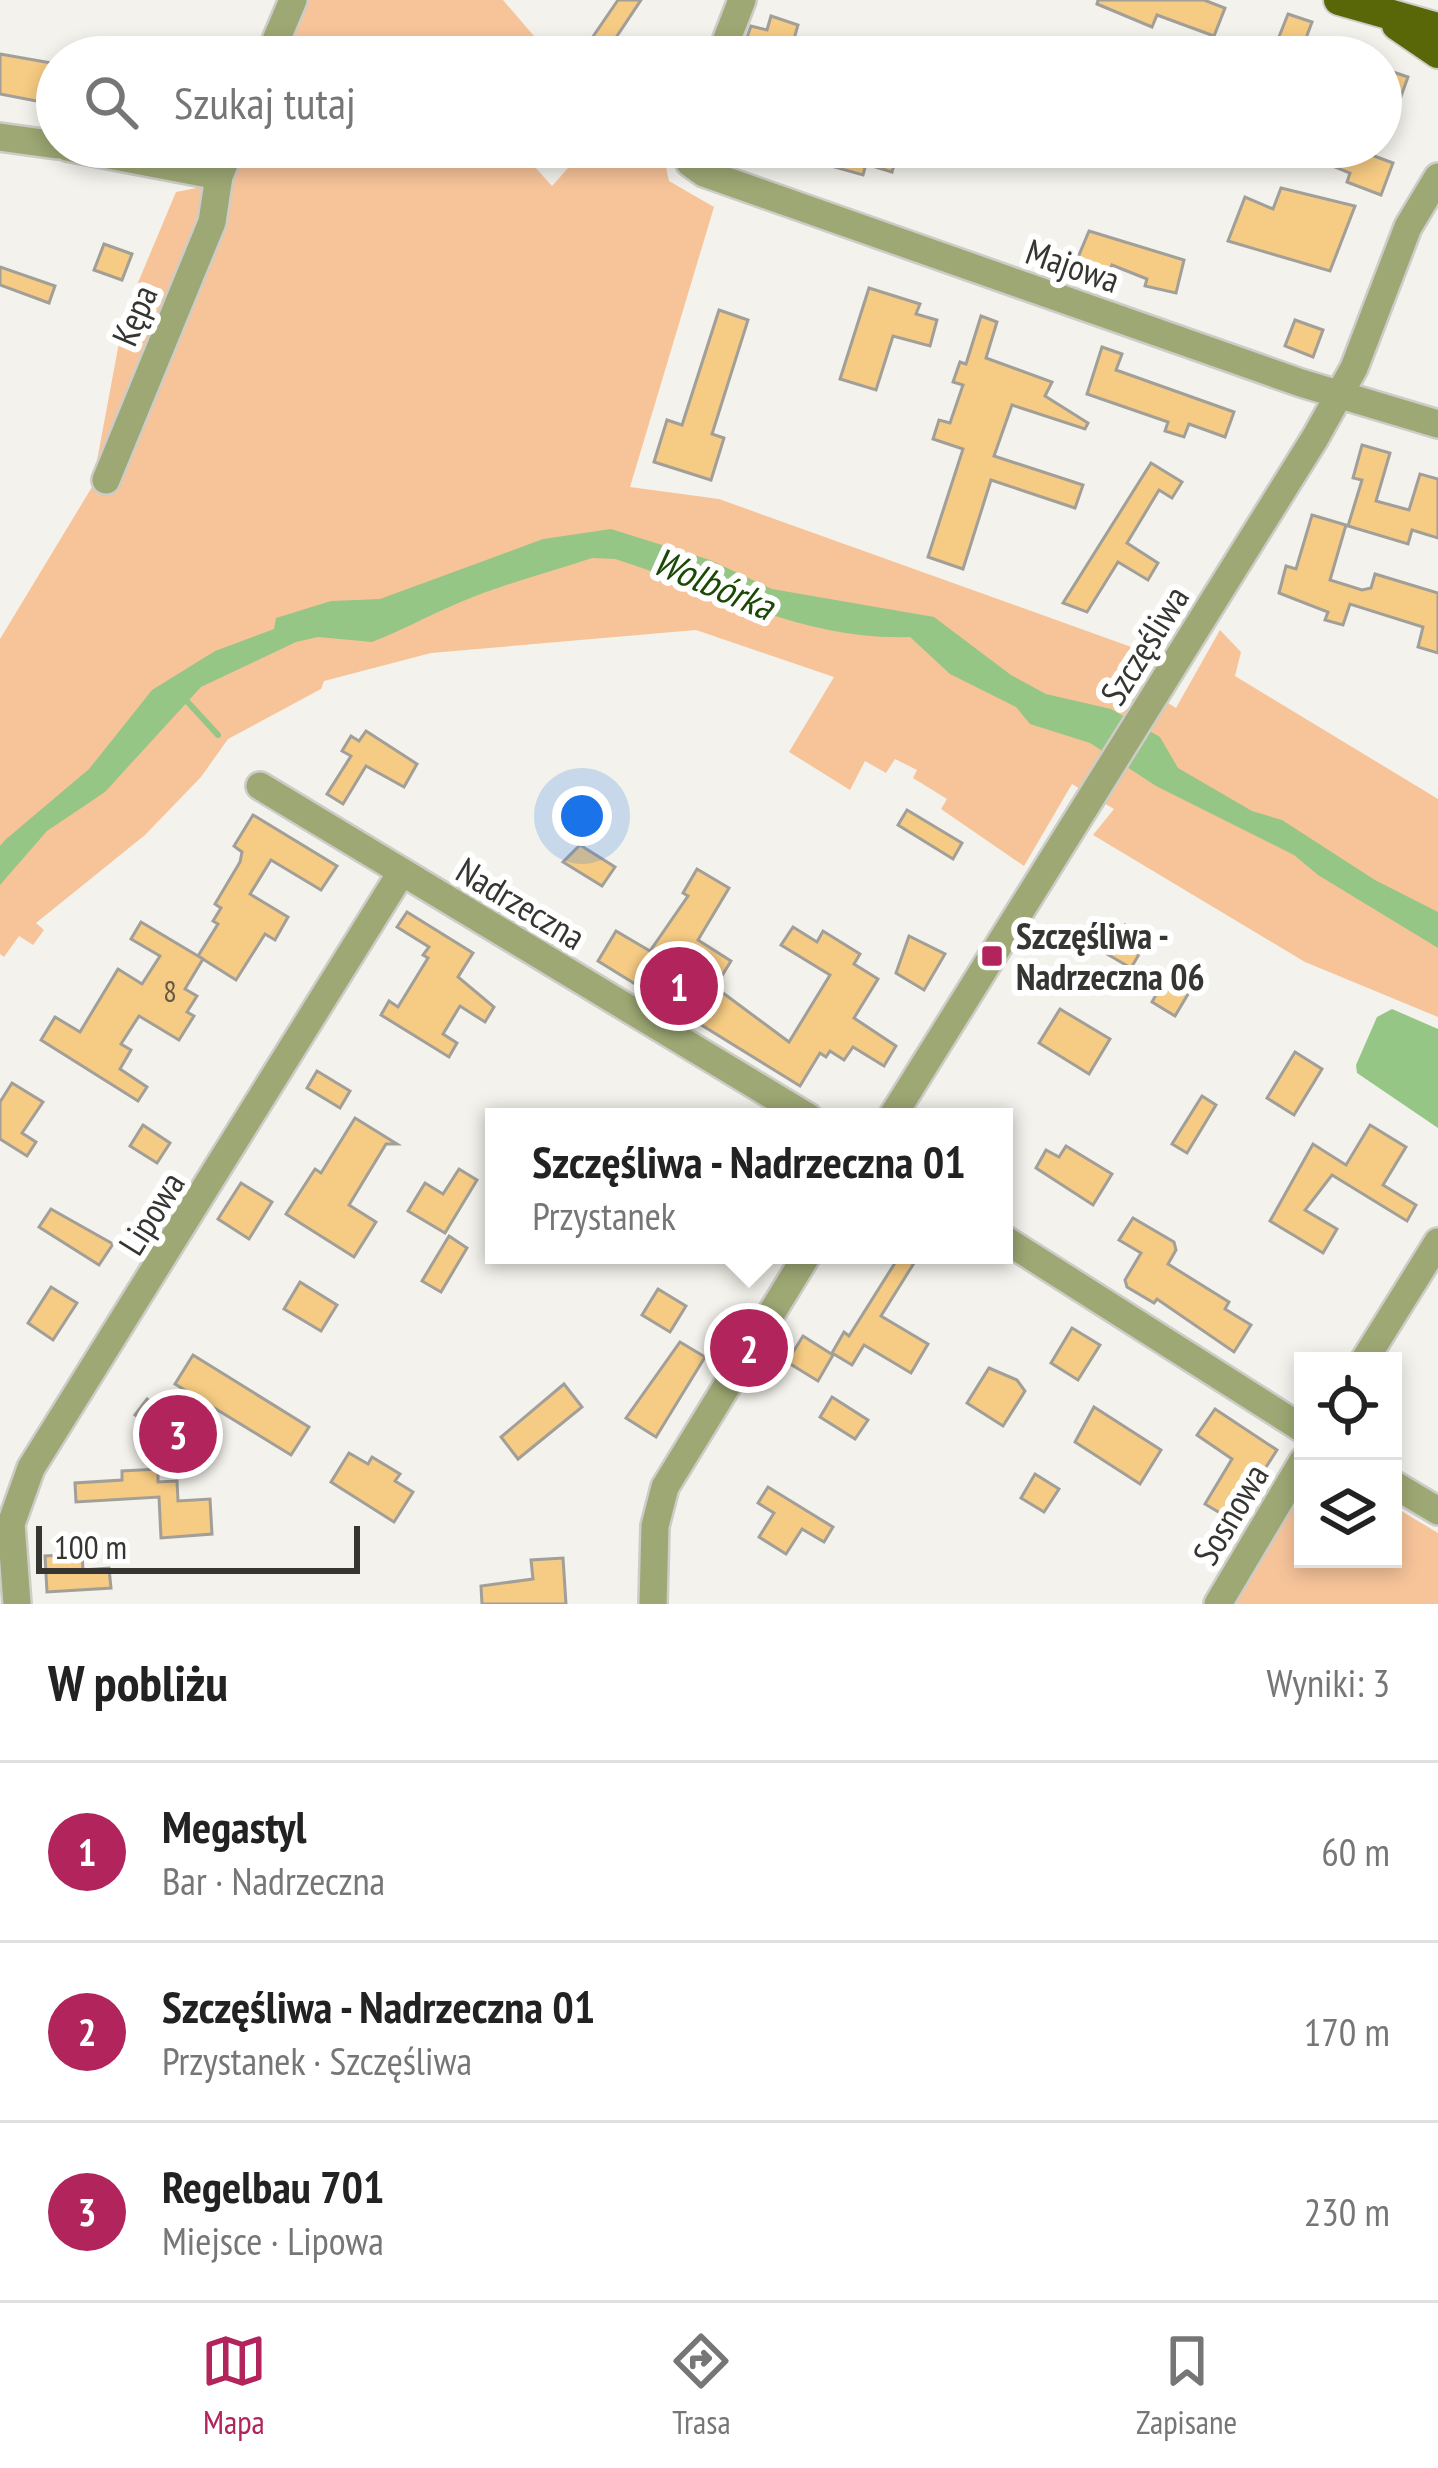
<!DOCTYPE html>
<html lang="pl">
<head>
<meta charset="utf-8">
<style>
	body { margin:0; font-family:"PT Sans Narrow",sans-serif; background:#f2f2f2; color:#222 }
	.controls { position:absolute; right:36px; bottom:36px; display:grid; overflow:hidden; border-radius:0px; box-shadow:0 6px 18px #0003 }
	.controls button { width:108px; height:108px; display:grid; place-items:center; padding:0; border:0; border-bottom:3px solid #e0e0e0; background:#fff; color:#222; font:60px sans-serif }
	.scale { position:absolute; left:36px; bottom:30px; width:324px; box-sizing:border-box; padding-left:12px; border:6px solid #353532; border-top:0; font-size:33px; line-height:42px; white-space:nowrap; color:#353532; -webkit-text-stroke:9px #fff; paint-order:stroke }
	.you { position:absolute; left:582px; top:816px; width:42px; height:42px; margin:-30px; border:9px solid #fff; border-radius:50%; background:#1a73e8; box-shadow:0 0 0 18px #1a73e833 }
	.badge { display:grid; place-items:center; width:78px; height:78px; border-radius:50%; background:#b1245c; color:#fff; font-size:39px; font-weight:700 }
	.pin { position:absolute; translate:-50% -50%; border:6px solid #fff; box-shadow:0 3px 12px #0006 }
	.popup { position:absolute; left:485px; top:1108px; width:528px; height:156px; box-sizing:border-box; display:grid; place-content:center; border-radius:0px; background:#fff; filter:drop-shadow(0 3px 9px #0005); font-size:39px; white-space:nowrap; color:#767676 }
	.popup b { font-size:45px; color:#222 }
	.popup::after { content:''; position:absolute; left:50%; top:100%; margin-left:-24px; border:24px solid transparent; border-top-color:#fff }
	.list { margin:0; padding:0; list-style:none }
	h2 { display:flex; justify-content:space-between; align-items:center; height:156px; margin:0; padding:0 48px; font-size:51px }
	h2 small { font-size:39px; font-weight:400; color:#767676 }
	.list li { display:grid; grid-template-columns:78px 1fr auto; gap:36px; align-items:center; box-sizing:border-box; height:180px; padding:0 48px; border-top:3px solid #e0e0e0 }
	.list b { display:block; font-size:45px; white-space:nowrap }
	.list p { margin:0; font-size:39px; white-space:nowrap; color:#767676 }
	.list em { font-size:39px; font-style:normal; color:#767676 }
	.icon { flex:none; width:66px; height:66px; fill:none; stroke:currentColor; stroke-width:2; stroke-linecap:round; stroke-linejoin:round }
	.map { position:relative; flex:none; width:1438px; height:1604px; overflow:hidden }
	.search { position:absolute; background:#fff; box-shadow:0 6px 18px #0003; left:36px; right:36px; top:36px; height:132px; display:flex; align-items:center; gap:30px; box-sizing:border-box; padding:0 42px; border-radius:66px; color:#767676; font-size:45px }
	.sheet { height:696px; background:#fff }
	nav { display:flex; justify-content:space-around; align-items:center; box-sizing:border-box; height:168px; border-top:3px solid #e0e0e0; background:#fff; font-size:33px; color:#767676 }
	nav a { display:grid; justify-items:center; gap:6px }
	nav .on { color:#b1245c }
	.map>svg:first-child { display:block }
	.green { fill:#f7c49a }
	.water { fill:#96c685 }
	.lines { fill:none; stroke-linecap:round; stroke-linejoin:round }
	.stream { stroke:#96c685; stroke-width:6 }
	.building { fill:#f6cb83; stroke:#a29f99; stroke-width:3 }
	.minor-casing { stroke:#cdccc7; stroke-width:32 }
	.major-casing { stroke:#cdccc7; stroke-width:34 }
	.minor { stroke:#9da874; stroke-width:27 }
	.major { stroke:#5a6709; stroke-width:30 }
	.poi-dot { fill:#b1245c; stroke:#fff; stroke-width:4.5 }
	.labels { text-anchor:middle; dominant-baseline:central; stroke-width:12; stroke-linejoin:round; paint-order:stroke }
	.number-label { font-size:30px; fill:#655a46 }
	.street-label { font-size:36px; fill:#353532; stroke:#fff }
	.poi-label { font-size:36px; font-weight:bold; fill:#353532; stroke:#fff; text-anchor:start }
	.water-label { font-size:39px; font-style:italic; fill:#1c4906; stroke:#fff }
</style>
</head>
<body>
<div class="map">
<svg width="1438" height="1604" viewBox="0 0 1438 1604">
	<rect width="100%" height="100%" fill="#f3f2ec"/>
	<g class="green">
		<polygon points="308,0 503,0 534,36 529,57 285,57"/>
		<polygon points="247,147 500,147 498,155 534,166 552,186 568,168 550,151 555,147 662,149 669,181 714,207 630,487 719,499 1148,653 1131,680 1176,708 1220,630 1241,652 1235,676 1438,799 1438,1017 1305,962 1093,835 1114,809 1072,784 1024,866 941,809 947,799 913,778 917,770 895,759 886,773 865,761 850,790 789,752 834,677 696,630 431,653 324,681 321,689 228,739 201,777 145,835 36,923 44,930 33,945 19,936 4,957 0,954 0,639 92,487 124,316 176,192 233,181"/>
		<polygon points="1303,1493 1303,1559 1393,1559 1393,1506 1438,1533 1438,1604 1230,1604"/>
	</g>
	<g class="water">
		<path d="M611 529 710 560 772 589 934 617 1011 675 1046 694 1111 709 1160 737 1178 768 1252 811 1282 820 1375 880 1438 912V948L1318 875 1294 855 1156 786 1090 743 1030 724 1016 707 950 674 910 637C808 642 710 589 615 559L592 558C547 573 499 585 456 604 426 617 398 632 372 642L318 637 296 642 201 687 105 792 47 831 0 885V846L5 840 89 769 152 690 215 651 274 629 276 618 331 601 380 599 543 539Z"/>
		<polygon points="1392,1009 1438,1029 1438,1128 1357,1073 1356,1065 1377,1017"/>
	</g>
	<g class="lines">
		<polyline class="stream" points="184,698 218,735"/>
	</g>
	<g class="building">
		<polygon points="618,0 641,0 603,57 590,57 590,41"/>
		<polygon points="1098,0 1204,0 1225,8 1214,36 1157,15 1152,27 1097,4"/>
		<polygon points="1288,14 1312,22 1299,57 1271,57"/>
		<polygon points="771,16 798,25 790,53 746,40 751,26 767,30"/>
		<polygon points="0,54 57,64 57,105 0,94"/>
		<polygon points="1390,71 1408,77 1383,146 1381,95"/>
		<polygon points="782,147 899,147 892,172 866,164 863,175 781,152"/>
		<polygon points="1331,147 1350,147 1393,163 1381,195 1347,182 1350,173 1325,163"/>
		<polygon points="1281,188 1355,206 1330,271 1228,241 1245,197 1273,209"/>
		<polygon points="1089,231 1184,260 1176,293 1145,286 1147,279 1112,265 1106,280 1074,267"/>
		<polygon points="104,244 132,254 122,280 94,270"/>
		<polygon points="0,267 55,286 49,303 0,285"/>
		<polygon points="869,288 920,304 916,314 937,320 930,346 893,336 876,390 840,379"/>
		<polygon points="719,310 748,320 712,434 724,438 711,480 654,462 667,420 682,425"/>
		<polygon points="981,316 997,322 986,358 1052,382 1045,396 1088,423 1085,429 1012,405 994,456 1083,485 1075,508 991,480 963,569 928,557 963,449 933,439 939,420 950,423 963,385 953,382 960,362 966,364"/>
		<polygon points="1295,320 1323,330 1313,357 1285,346"/>
		<polygon points="1102,347 1122,354 1116,370 1234,412 1225,437 1189,424 1184,437 1165,431 1168,422 1087,394"/>
		<polygon points="1362,445 1390,453 1376,501 1409,510 1420,474 1438,479 1438,538 1412,530 1408,544 1348,526 1362,480 1353,478"/>
		<polygon points="1151,463 1182,482 1172,498 1159,490 1127,543 1158,563 1148,580 1118,562 1087,612 1063,603"/>
		<polygon points="1312,515 1346,525 1330,580 1362,590 1371,588 1375,574 1438,593 1438,653 1418,647 1423,627 1350,604 1343,625 1325,620 1328,612 1279,593 1286,566 1296,569"/>
		<polygon points="366,731 417,764 404,787 366,766 343,804 327,794 351,756 342,751 351,736 359,741"/>
		<polygon points="907,810 962,843 953,859 898,825"/>
		<polygon points="253,815 337,866 321,890 271,860 250,894 288,917 275,940 265,934 236,980 198,956 218,924 213,921 221,908 215,904 240,862 242,852 234,846"/>
		<polygon points="580,845 615,867 602,886 563,862"/>
		<polygon points="697,869 729,888 698,940 731,961 715,987 789,1042 830,975 781,945 793,927 817,942 823,931 860,954 854,964 878,979 854,1018 896,1046 884,1066 853,1047 844,1060 830,1051 826,1057 820,1053 800,1086 598,961 616,931 650,951 688,896 683,893"/>
		<polygon points="407,912 473,953 458,977 494,1007 485,1022 460,1006 443,1034 457,1043 449,1057 381,1015 389,1001 398,1007 428,958 423,955 429,947 397,927"/>
		<polygon points="141,922 203,959 185,989 197,996 187,1012 194,1016 179,1040 139,1016 121,1044 131,1050 120,1069 147,1087 138,1101 41,1040 55,1017 80,1032 118,969 142,984 160,956 131,939"/>
		<polygon points="1125,925 1148,939 1131,968 1107,954"/>
		<polygon points="909,936 945,954 924,990 896,973"/>
		<polygon points="1170,970 1194,984 1175,1016 1152,1002"/>
		<polygon points="1060,1009 1110,1039 1089,1074 1039,1043"/>
		<polygon points="1295,1052 1322,1069 1294,1115 1267,1098"/>
		<polygon points="317,1071 350,1091 340,1108 307,1088"/>
		<polygon points="12,1083 43,1102 22,1133 36,1142 27,1156 0,1139 0,1102"/>
		<polygon points="1202,1096 1216,1105 1187,1153 1172,1144"/>
		<polygon points="355,1118 397,1144 386,1144 349,1205 376,1222 354,1257 286,1214 315,1169 321,1173"/>
		<polygon points="143,1125 170,1143 157,1163 130,1146"/>
		<polygon points="1370,1125 1406,1147 1383,1185 1416,1205 1407,1221 1332,1175 1305,1210 1337,1229 1323,1253 1270,1221 1313,1144 1346,1165"/>
		<polygon points="1066,1146 1112,1174 1093,1205 1036,1168 1046,1150 1059,1157"/>
		<polygon points="459,1169 477,1180 445,1233 408,1211 425,1183 443,1194"/>
		<polygon points="241,1183 272,1202 249,1239 218,1219"/>
		<polygon points="51,1209 113,1244 99,1265 39,1227"/>
		<polygon points="1133,1218 1174,1242 1176,1250 1168,1264 1229,1302 1225,1309 1251,1325 1234,1352 1157,1299 1154,1303 1127,1287 1125,1280 1141,1253 1119,1240"/>
		<polygon points="449,1236 467,1248 441,1292 422,1281"/>
		<polygon points="900,1255 919,1255 881,1316 928,1344 911,1373 864,1345 852,1365 832,1353 844,1332 849,1336"/>
		<polygon points="300,1282 337,1305 321,1331 284,1309"/>
		<polygon points="51,1287 77,1303 53,1340 28,1323"/>
		<polygon points="658,1289 686,1306 670,1332 642,1315"/>
		<polygon points="1072,1328 1100,1345 1078,1380 1051,1363"/>
		<polygon points="803,1336 833,1355 818,1381 787,1362"/>
		<polygon points="680,1342 705,1357 656,1437 626,1418"/>
		<polygon points="193,1355 309,1427 291,1455 175,1384"/>
		<polygon points="989,1368 1017,1380 1025,1391 1003,1426 967,1403"/>
		<polygon points="564,1384 582,1407 518,1459 501,1437"/>
		<polygon points="832,1397 868,1420 855,1439 820,1417"/>
		<polygon points="147,1399 199,1438 187,1453 135,1415"/>
		<polygon points="1094,1407 1161,1450 1140,1484 1075,1442"/>
		<polygon points="1215,1409 1277,1450 1232,1520 1205,1504 1232,1459 1197,1435"/>
		<polygon points="349,1453 368,1464 372,1457 400,1474 395,1481 413,1492 394,1522 331,1482"/>
		<polygon points="158,1469 158,1482 177,1481 178,1501 210,1499 212,1534 161,1538 159,1497 76,1502 75,1483 122,1480 122,1471"/>
		<polygon points="1035,1474 1059,1489 1044,1512 1021,1498"/>
		<polygon points="768,1487 833,1527 824,1542 802,1529 786,1554 759,1537 774,1513 758,1503"/>
		<polygon points="82,1554 83,1570 109,1568 111,1588 47,1592 45,1556"/>
		<polygon points="563,1558 566,1604 482,1604 481,1586 533,1579 531,1560"/>
	</g>
	<g class="lines">
		<defs>
			<g id="minor">
				<polyline points="269,57 293,0"/>
				<polyline points="720,57 742,0"/>
				<polyline points="0,137 57,145"/>
				<polyline points="67,147 219,176"/>
				<polyline points="687,147 690,163 704,173 1301,383 1438,424"/>
				<polyline points="106,480 212,222 219,176 231,147"/>
				<polyline points="260,786 808,1117"/>
				<polyline points="892,1117 1315,438 1354,368 1408,227 1438,177"/>
				<polyline points="1004,1239 1303,1429"/>
				<polyline points="1364,1361 1438,1242"/>
				<polyline points="1393,1484 1438,1511"/>
				<polyline points="17,1604 11,1524 31,1468 401,873"/>
				<polyline points="653,1604 655,1526 665,1487 807,1255"/>
				<polyline points="1218,1604 1303,1461"/>
			</g>
			<g id="major">
				<polyline points="1339,0 1438,28"/>
				<polyline points="1397,25 1438,53"/>
			</g>
		</defs>
		<use href="#minor" class="minor-casing"/>
		<use href="#major" class="major-casing"/>
		<use href="#minor" class="minor"/>
		<use href="#major" class="major"/>
	</g>
	<rect class="poi-dot" x="980" y="944" width="24" height="24" rx="6"/>
	<g class="labels">
		<g class="number-label">
			<text x="170" y="990">8</text>
		</g>
		<g class="street-label">
			<text transform="translate(1073 265) rotate(19)">Majowa</text>
			<text transform="translate(134 315) rotate(-67)">Kępa</text>
			<text transform="translate(1144 645) rotate(-58)">Szczęśliwa</text>
			<text transform="translate(521 903) rotate(31)">Nadrzeczna</text>
			<text transform="translate(151 1213) rotate(-58)">Lipowa</text>
			<text transform="translate(1230 1514) rotate(-59)">Sosnowa</text>
		</g>
		<g class="poi-label">
			<text x="1016" y="935">Szczęśliwa -<tspan x="1016" dy="41">Nadrzeczna 06</tspan></text>
		</g>
		<g class="water-label">
			<text transform="translate(714 583) rotate(23)">Wolbórka</text>
		</g>
	</g>
</svg>
<div class="controls">
<button><svg class="icon" aria-label="locate" viewBox="0 0 24 24"><circle cx="12" cy="12" r="6"/><path d="M12 2v4M12 18v4M2 12h4M18 12h4"/></svg></button>
<button><svg class="icon" aria-label="layers" viewBox="0 0 24 24"><path d="M12 4l9 5-9 5-9-5zM3 14l9 5 9-5"/></svg></button>
</div>
<div class="scale">100 m</div>
<div class="you"></div>
<div class="pin badge" style="left:679px;top:986px">1</div>
<div class="pin badge" style="left:749px;top:1348px">2</div>
<div class="popup"><b>Szczęśliwa - Nadrzeczna 01</b>Przystanek</div>
<div class="pin badge" style="left:178px;top:1434px">3</div>
<div class="search"><svg class="icon" aria-label="search" viewBox="0 0 24 24"><circle cx="10" cy="10" r="6"/><path d="M15 15l6 6"/></svg>Szukaj tutaj</div>
</div>
<section class="sheet">
<h2>W pobliżu<small>Wyniki: 3</small></h2>
<ul class="list">
<li><span class="badge">1</span><div><b>Megastyl</b><p>Bar · Nadrzeczna</p></div><em>60 m</em></li>
<li><span class="badge">2</span><div><b>Szczęśliwa - Nadrzeczna 01</b><p>Przystanek · Szczęśliwa</p></div><em>170 m</em></li>
<li><span class="badge">3</span><div><b>Regelbau 701</b><p>Miejsce · Lipowa</p></div><em>230 m</em></li>
</ul>
</section>
<nav>
<a class="on"><svg class="icon" aria-label="map" viewBox="0 0 24 24"><path d="M3 6l6-2 6 2 6-2v14l-6 2-6-2-6 2zM9 4v14M15 6v14"/></svg>Mapa</a>
<a><svg class="icon" aria-label="directions" viewBox="0 0 24 24"><path d="M12 3l9 9-9 9-9-9zM9 14v-3h6M13 9l2 2-2 2"/></svg>Trasa</a>
<a><svg class="icon" aria-label="saved" viewBox="0 0 24 24"><path d="M7 4h10v16l-5-4-5 4z"/></svg>Zapisane</a>
</nav>
</body>
</html>
